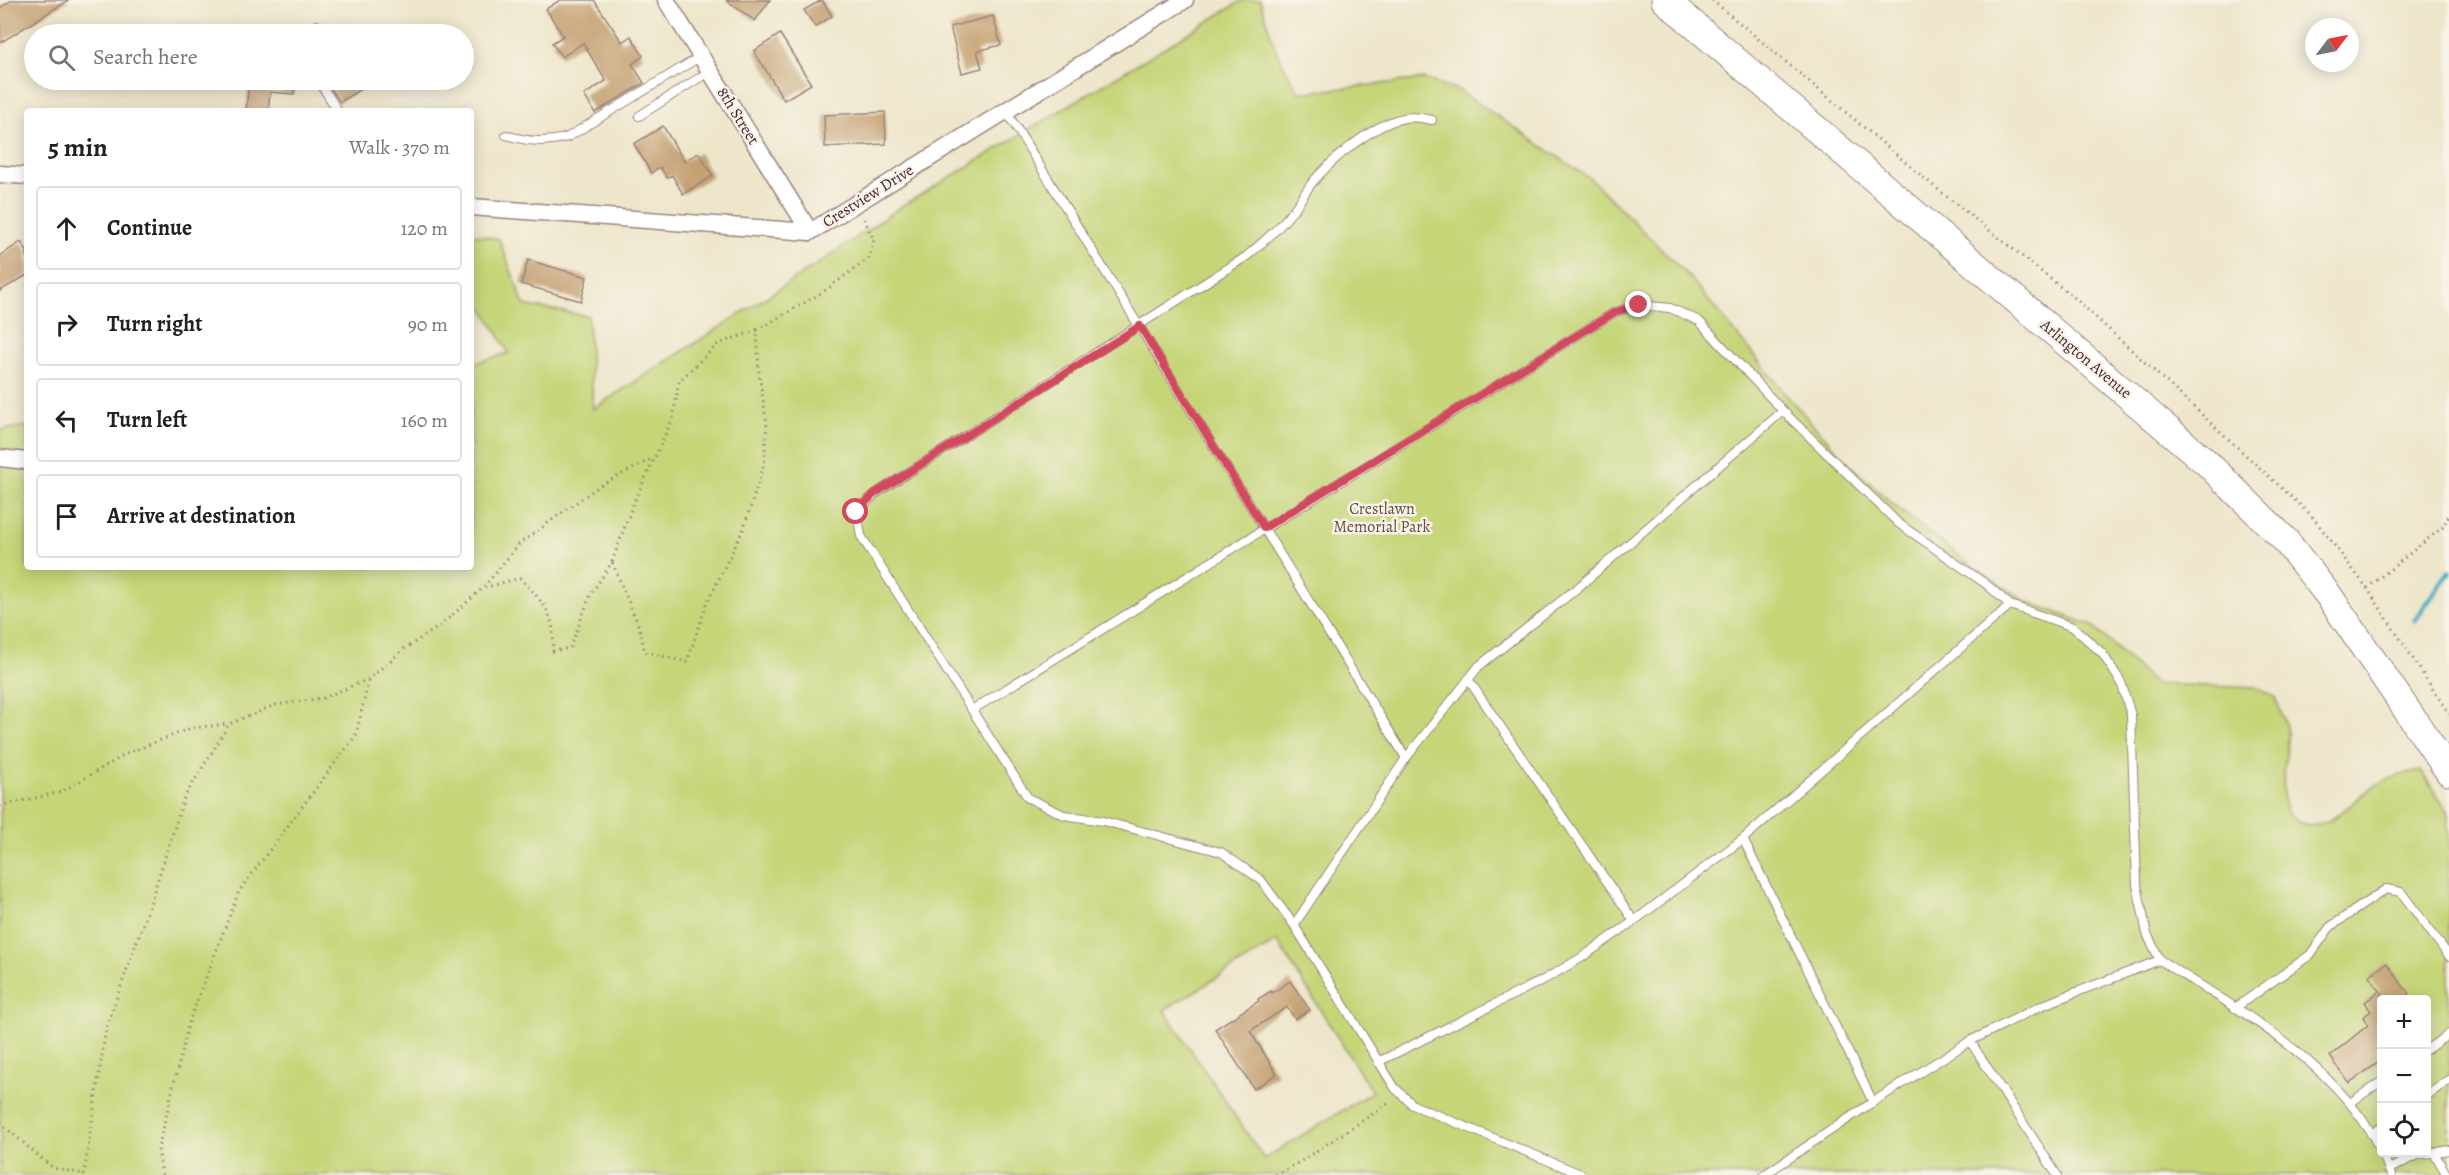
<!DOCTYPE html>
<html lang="en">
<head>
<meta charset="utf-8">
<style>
	body { margin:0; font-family:Alegreya,serif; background:#f2f2f2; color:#202124 }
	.controls { position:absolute; right:18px; bottom:18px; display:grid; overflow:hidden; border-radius:6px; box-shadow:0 3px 15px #0003 }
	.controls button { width:54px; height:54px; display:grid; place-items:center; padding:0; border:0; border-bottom:2px solid #e0e0e0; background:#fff; color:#202124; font:30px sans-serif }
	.compass { position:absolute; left:2305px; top:18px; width:54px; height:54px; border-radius:50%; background:#fff; box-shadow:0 3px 15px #0003; rotate:58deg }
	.stop { position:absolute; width:18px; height:18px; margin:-14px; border:4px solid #d1495b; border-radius:50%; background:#fff }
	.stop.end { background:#d1495b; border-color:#fff; box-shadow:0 2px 6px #0008 }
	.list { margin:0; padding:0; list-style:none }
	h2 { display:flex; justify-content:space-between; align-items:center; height:78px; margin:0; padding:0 24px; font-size:26px }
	h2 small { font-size:20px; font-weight:400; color:#757577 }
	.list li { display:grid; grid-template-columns:39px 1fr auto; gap:18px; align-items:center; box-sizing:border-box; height:84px; margin:0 12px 12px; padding:0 12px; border:2px solid #e0e0e0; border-radius:6px }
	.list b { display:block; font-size:22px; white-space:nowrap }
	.list em { font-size:20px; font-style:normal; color:#757577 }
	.icon { flex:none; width:33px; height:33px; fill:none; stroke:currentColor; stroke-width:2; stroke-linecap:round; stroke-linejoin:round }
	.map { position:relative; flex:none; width:2449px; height:1175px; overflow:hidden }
	.search { position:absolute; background:#fff; box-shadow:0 3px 15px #0003; left:24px; top:24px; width:450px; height:66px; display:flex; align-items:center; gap:15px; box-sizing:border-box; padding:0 21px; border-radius:33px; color:#757577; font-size:22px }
	.panel { position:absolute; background:#fff; box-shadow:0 3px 15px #0003; left:24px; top:108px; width:450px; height:462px; border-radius:6px }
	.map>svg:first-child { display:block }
	.green { fill:#c5d577; stroke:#887a51; stroke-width:1.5; fill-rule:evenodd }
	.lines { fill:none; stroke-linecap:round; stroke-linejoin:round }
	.stream { stroke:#45aec4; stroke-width:5 }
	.building { fill:#c5a273 }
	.service-casing { stroke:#9c827b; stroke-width:10 }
	.minor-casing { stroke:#9c827b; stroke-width:19 }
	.primary-casing { stroke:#9c827b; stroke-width:29 }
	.path { stroke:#9c827b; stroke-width:3; stroke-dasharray:1.5 4.5; stroke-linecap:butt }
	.service { stroke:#fff; stroke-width:8 }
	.minor { stroke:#fff; stroke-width:16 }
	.primary { stroke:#fff; stroke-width:27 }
	.route { stroke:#d1495b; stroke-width:8 }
	.labels { text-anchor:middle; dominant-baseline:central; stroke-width:5; stroke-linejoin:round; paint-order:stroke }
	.street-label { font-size:16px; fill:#4a1f2b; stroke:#f7f3e8 }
	.park-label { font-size:16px; fill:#694c3e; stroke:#f7f3e8 }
</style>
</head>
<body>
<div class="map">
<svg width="2449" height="1175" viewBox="0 0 2449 1175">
	<rect width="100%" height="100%" fill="#f7f3e8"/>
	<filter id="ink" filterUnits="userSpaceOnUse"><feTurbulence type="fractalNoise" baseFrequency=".0167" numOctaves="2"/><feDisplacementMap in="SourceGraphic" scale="12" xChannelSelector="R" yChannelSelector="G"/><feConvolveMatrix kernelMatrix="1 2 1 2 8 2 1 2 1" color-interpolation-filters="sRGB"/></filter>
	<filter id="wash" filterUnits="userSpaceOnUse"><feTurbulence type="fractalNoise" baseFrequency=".008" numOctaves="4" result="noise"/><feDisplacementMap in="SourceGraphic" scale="24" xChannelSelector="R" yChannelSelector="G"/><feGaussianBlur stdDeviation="1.35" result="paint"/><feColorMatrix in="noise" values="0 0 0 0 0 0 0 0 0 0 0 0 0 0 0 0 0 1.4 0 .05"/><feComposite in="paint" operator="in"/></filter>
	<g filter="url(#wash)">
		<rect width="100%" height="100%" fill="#eee6cb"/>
		<path class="green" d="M1243 0H1260L1277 53 1299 93 1424 79 1458 90 1591 179 1691 279 1789 398 1849 464 1896 507 1975 568 2025 601 2091 625 2155 684 2257 688 2275 697C2278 708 2286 721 2287 732 2290 754 2272 807 2295 820 2326 838 2349 802 2373 787 2388 777 2404 774 2421 771L2449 814V1175H0V430L27 426V567H471V364L509 353 471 288V234L499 239 524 305 588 316 593 409 824 260 899 208ZM1277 941 1372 1092 1264 1159 1164 1010ZM2382 1000H2426V1152H2382Z"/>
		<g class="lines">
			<polyline class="stream" points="2415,620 2449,572"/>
		</g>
		<g id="blocks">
			<g class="building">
				<polygon points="12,0 69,0 0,43 0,8"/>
				<polygon points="560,0 594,0 622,42 631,36 643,56 632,64 644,83 595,113 584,95 606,81 583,43 562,57 552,43 563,36 546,9"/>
				<polygon points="726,0 770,0 755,21"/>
				<polygon points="822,0 832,16 815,27 804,10"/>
				<polygon points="993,16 1001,45 977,51 982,68 962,73 950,27"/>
				<polygon points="780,34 811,84 784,100 754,51"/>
				<polygon points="249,80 295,80 294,94 270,92 268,111 246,111"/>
				<polygon points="325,80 375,80 340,102"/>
				<polygon points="885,112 886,144 825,147 824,115"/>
				<polygon points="663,126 684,161 699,153 713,176 683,194 672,175 667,178 660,167 651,173 634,144"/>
				<polygon points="21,242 27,251 27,275 0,291 0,256"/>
				<polygon points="528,260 587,277 581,301 521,284"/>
				<polygon points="2387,963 2409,994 2401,999 2385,999 2382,994 2382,1060 2349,1083 2330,1056 2368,1025 2363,1017 2371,1011 2365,1002 2380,991 2369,976"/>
				<polygon points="1290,981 1310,1010 1295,1019 1287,1007 1250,1031 1277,1074 1254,1089 1215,1029 1259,1001 1258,999 1271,991 1272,993"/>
			</g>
		</g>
	</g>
	<g filter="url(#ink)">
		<use href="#blocks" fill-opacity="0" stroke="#9c827b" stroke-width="1.5"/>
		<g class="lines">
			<defs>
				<g id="service">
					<polyline points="300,34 317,25"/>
					<polyline points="318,80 338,111"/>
					<polyline points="1006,111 1406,758"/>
					<polyline points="639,116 710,71"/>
					<path d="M1432 120C1422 118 1414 116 1404 118 1373 124 1331 160 1311 184 1304 194 1298 205 1290 214 1278 230 1262 243 1247 256L875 494 857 511 861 536 1028 798 1064 815 1103 821 1221 852 1261 880 1294 925 1395 1088 1413 1105 1583 1175"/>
					<path d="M506 135C529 142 545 143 568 137L701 56"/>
					<polyline points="1468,679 1634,921"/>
					<polyline points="972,710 1615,312 1639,305 1670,308 1699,321 1783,411"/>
					<polyline points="1743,839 1873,1102"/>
					<polyline points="1294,925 1406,758 1479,666 1575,590 1783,411 1898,523 1986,584 2010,605"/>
					<polyline points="2235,1008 2310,955 2330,927 2386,889 2401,892 2449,956"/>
					<polyline points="2426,1050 2449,1034"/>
					<polyline points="1378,1062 1545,979 1581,958 1634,921 1743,839 2010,605 2073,627 2102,653 2121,682 2131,715 2137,885 2147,934 2160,960"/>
					<polyline points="2426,1096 2449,1080"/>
					<polyline points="2350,1103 2382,1081"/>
					<polyline points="2371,1134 2382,1127"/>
					<polyline points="2434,1153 2447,1175"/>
					<polyline points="2389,1169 2418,1155 2449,1150"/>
					<polyline points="1764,1175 1873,1102 1970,1041"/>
					<path d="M2057 1175 1970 1041 2043 1005 2160 960C2245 1014 2357 1074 2391 1175"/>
				</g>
				<g id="minor">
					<polyline points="666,0 810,232"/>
					<polyline points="0,174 27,176"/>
					<polyline points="471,207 810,232 1185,0"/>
					<polyline points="0,458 27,461"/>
				</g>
				<polyline id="primary" points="1665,0 2207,463 2285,540 2329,596 2449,772"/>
			</defs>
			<use href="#service" class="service-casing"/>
			<use href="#minor" class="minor-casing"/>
			<use href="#primary" class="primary-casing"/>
			<g class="path">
				<polyline points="1712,0 1941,192 2077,300 2311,515 2367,588 2449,714"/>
				<polyline points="757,330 823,292 869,258 874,240 864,219"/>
				<polyline points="484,587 519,544 599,486 653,458"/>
				<polyline points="2367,588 2443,527 2449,515"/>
				<polyline points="0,806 61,792 128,753 191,728 229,724"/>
				<polyline points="0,1123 53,1168 84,1174"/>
				<path d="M84 1175 106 1028 149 907 184 798 229 724 275 705 323 698 369 679 404 649 440 626 483 588 520 578C544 604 556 613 553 651L570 648 590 596 612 562 633 504 673 418 679 381 718 344 757 330 759 374 767 424 764 465 743 530 706 605 687 662 645 652 639 627 612 562"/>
				<polyline points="162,1175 158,1149 189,1022 239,891 356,735 369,679"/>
				<polyline points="1275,1175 1298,1163 1391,1102"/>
			</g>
			<use href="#service" class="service"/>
			<use href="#minor" class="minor"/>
			<use href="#primary" class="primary"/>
		</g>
	</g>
	<g class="lines" filter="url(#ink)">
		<polyline class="route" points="856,512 874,494 1140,326 1264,528 1615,312 1639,305"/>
	</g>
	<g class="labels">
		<g class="street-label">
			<text transform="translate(738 116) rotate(58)">8th Street</text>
			<text transform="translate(868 196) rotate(-32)">Crestview Drive</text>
			<text transform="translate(2086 359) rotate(40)">Arlington Avenue</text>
		</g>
		<g class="park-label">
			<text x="1382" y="509">Crestlawn<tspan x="1382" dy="18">Memorial Park</tspan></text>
		</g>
	</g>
</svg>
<div class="controls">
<button>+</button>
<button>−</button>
<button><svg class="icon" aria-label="locate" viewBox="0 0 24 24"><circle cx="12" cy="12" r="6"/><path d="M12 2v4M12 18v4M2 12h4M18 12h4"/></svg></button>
</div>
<svg class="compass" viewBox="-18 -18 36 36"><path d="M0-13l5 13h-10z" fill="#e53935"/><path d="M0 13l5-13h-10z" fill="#757577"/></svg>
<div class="stop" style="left:856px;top:512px"></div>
<div class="stop end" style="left:1639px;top:305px"></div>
<div class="search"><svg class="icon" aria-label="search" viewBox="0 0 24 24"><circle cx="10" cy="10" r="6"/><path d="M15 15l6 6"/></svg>Search here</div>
<section class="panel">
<h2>5 min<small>Walk · 370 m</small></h2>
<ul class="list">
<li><svg class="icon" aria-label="ahead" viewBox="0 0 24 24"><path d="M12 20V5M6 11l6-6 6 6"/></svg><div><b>Continue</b></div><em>120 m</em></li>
<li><svg class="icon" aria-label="right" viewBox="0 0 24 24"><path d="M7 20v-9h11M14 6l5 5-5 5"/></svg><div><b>Turn right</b></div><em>90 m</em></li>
<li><svg class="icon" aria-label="left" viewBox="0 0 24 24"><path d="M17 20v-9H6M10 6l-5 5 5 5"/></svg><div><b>Turn left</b></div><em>160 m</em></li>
<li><svg class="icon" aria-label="arrive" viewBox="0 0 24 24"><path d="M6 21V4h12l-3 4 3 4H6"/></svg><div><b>Arrive at destination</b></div></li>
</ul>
</section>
</div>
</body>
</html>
